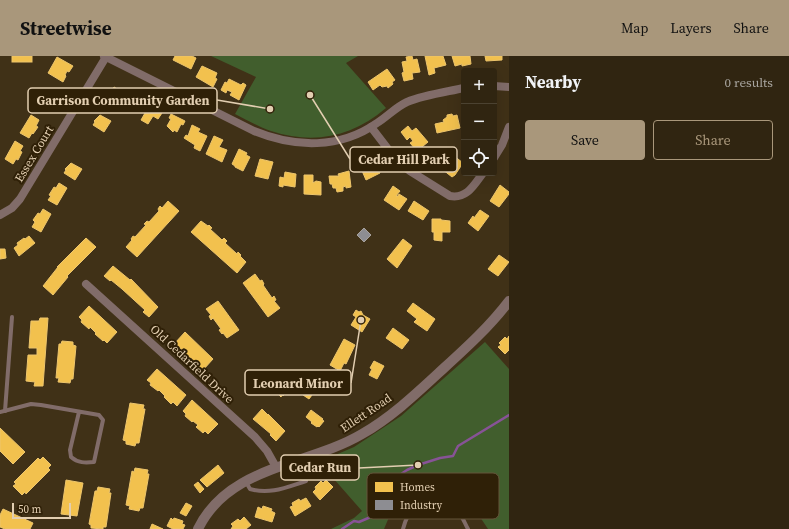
<!DOCTYPE html>
<html lang="en">
<head>
<meta charset="utf-8">
<style>
	body { margin:0; font-family:"Source Serif 4",serif; background:#3c311f; color:#f1f3f6 }
	.controls { position:absolute; right:12px; top:12px; display:grid; overflow:hidden; border-radius:4px; box-shadow:0 4px 16px #0002 }
	.controls button { width:36px; height:36px; display:grid; place-items:center; padding:0; border:0; border-bottom:1px solid #4b4231; background:#302511; color:#f1f3f6; font:20px sans-serif }
	.scale { position:absolute; left:12px; bottom:10px; width:59px; box-sizing:border-box; padding-left:4px; border:2px solid #e2ceb1; border-top:0; font-size:11px; line-height:14px; white-space:nowrap; color:#e2ceb1; -webkit-text-stroke:3px #2f2007; paint-order:stroke }
	.list { margin:0; padding:0; list-style:none }
	h2 { display:flex; justify-content:space-between; align-items:center; height:52px; margin:0; padding:0 16px; font-size:17px }
	h2 small { font-size:13px; font-weight:400; color:#a8a59f }
	.actions { display:flex; gap:8px; padding:12px 16px }
	.actions a { flex:1; padding:9px 0; border:1px solid #a9977b; border-radius:4px; text-align:center; font-size:14px; color:#a9977b }
	.actions .main { background:#a9977b; color:#111 }
	.icon { flex:none; width:22px; height:22px; fill:none; stroke:currentColor; stroke-width:2; stroke-linecap:round; stroke-linejoin:round }
	.map { position:relative; flex:none; width:509px; height:473px; overflow:hidden }
	header { display:flex; align-items:center; gap:24px; box-sizing:border-box; height:56px; padding:0 20px; background:#a9977b; color:#111 }
	header strong { font-size:19px }
	nav { display:flex; gap:22px; margin-inline-start:auto; font-size:14px }
	main { display:flex }
	aside { flex:1; background:#302511 }
	.map>svg:first-child { display:block }
	.green { fill:#415e2d }
	.homes { fill:#f2c14e; stroke:#edc56c }
	.industry { fill:#8d8d92; stroke:#a6a09b }
	.lines { fill:none; stroke-linecap:round; stroke-linejoin:round }
	.stream { stroke:#875396; stroke-width:2.5 }
	.service { stroke:#816c69; stroke-width:4 }
	.minor { stroke:#816c69; stroke-width:8 }
	.tertiary { stroke:#816c69; stroke-width:10 }
	.labels { text-anchor:middle; dominant-baseline:central; stroke-width:4; stroke-linejoin:round; paint-order:stroke }
	.street-label { font-size:12px; fill:#e2ceb1; stroke:#2f2007 }
	.key { fill:#2f2007; stroke:#65543a; stroke-width:1 }
	.key-label { font-size:11px; fill:#e2ceb1 }
	.leader { fill:none; stroke:#e2ceb1; stroke-width:1.5 }
	.callout-dot { fill:#e2ceb1; stroke:#2f2007; stroke-width:1.5 }
	.callout { fill:#2f2007; stroke:#e2ceb1; stroke-width:1.5 }
	.callout-label { font-size:13px; text-anchor:middle; font-weight:bold; fill:#e2ceb1 }
</style>
</head>
<body>
<header>
<strong>Streetwise</strong>
<nav><a>Map</a><a>Layers</a><a>Share</a></nav>
</header>
<main>
<div class="map">
<svg width="509" height="473" viewBox="0 0 509 473">
	<rect width="100%" height="100%" fill="#403117"/>
	<g class="green">
		<path d="M211 0H358L346 7 386 52C352 81 314 89 271 75 259 71 247 64 235 58L256 21Z"/>
		<polygon points="485,286 509,313 509,473 488,473 478,458 456,433 438,423 401,433 384,473 331,473 354,462 362,455 319,406 354,391 401,360"/>
	</g>
	<g class="homes">
		<rect x="12" y="0" width="20" height="6"/>
		<polygon points="175,0 192,0 196,2 191,13 173,4"/>
		<polygon points="412,0 413,4 417,3 420,16 412,17 413,23 404,25 402,17 404,16 402,6 407,5 406,1"/>
		<polygon points="425,0 443,0 446,9 434,12 435,17 429,19"/>
		<polygon points="452,0 470,0 471,8 462,10 462,8 455,10"/>
		<polygon points="485,0 502,0 502,4 486,5"/>
		<polygon points="57,1 73,10 69,16 67,15 65,19 66,20 63,26 48,17"/>
		<polygon points="202,10 217,17 215,22 217,23 213,31 196,21"/>
		<polygon points="387,13 395,24 392,26 393,28 388,32 387,30 382,31 380,29 373,34 368,26"/>
		<polygon points="229,23 241,29 243,27 246,29 239,44 230,39 232,36 227,34 226,37 221,34 225,26 227,27"/>
		<polygon points="114,31 129,40 119,56 104,47 108,41 109,42 112,38 110,37"/>
		<polygon points="149,50 162,57 158,63 153,60 148,68 141,64"/>
		<polygon points="171,58 185,65 183,69 181,68 177,76 174,74 173,76 167,70 171,63 169,62"/>
		<polygon points="452,58 453,60 457,59 460,72 437,77 435,68 444,66 443,64 447,61 447,59"/>
		<polygon points="31,59 39,64 36,70 38,71 33,78 32,77 29,82 20,77"/>
		<polygon points="100,59 111,65 104,76 93,69 95,66 94,65"/>
		<polygon points="192,69 200,73 198,76 207,80 200,95 194,92 195,89 184,82 186,79 188,80"/>
		<polygon points="408,70 412,75 416,72 428,86 417,95 410,87 413,85 410,81 407,84 401,76"/>
		<polygon points="214,80 223,84 219,91 227,94 222,106 206,98"/>
		<polygon points="15,85 23,90 20,95 22,96 18,104 16,103 13,108 5,103"/>
		<polygon points="239,93 247,97 246,99 250,101 243,115 235,111 235,110 232,108"/>
		<polygon points="453,99 463,107 455,119 452,121 442,113"/>
		<polygon points="372,101 374,104 378,102 381,110 378,112 380,117 366,124 360,110 366,107 365,105 367,103"/>
		<polygon points="260,103 273,106 268,123 255,120"/>
		<polygon points="71,107 82,113 75,124 64,117 66,114 65,113"/>
		<polygon points="349,115 351,131 346,132 346,130 343,131 343,135 337,136 336,132 333,132 332,128 330,128 329,120 339,120 338,118"/>
		<polygon points="285,116 296,118 295,131 283,129 283,131 279,130 280,121 284,122"/>
		<polygon points="304,119 313,119 313,127 316,125 321,126 321,139 304,138"/>
		<polygon points="59,127 67,132 57,149 48,144 51,140 49,139 54,131 56,132"/>
		<polygon points="500,129 509,136 509,138 499,151 490,145"/>
		<polygon points="393,130 400,135 396,140 398,140 399,138 407,143 399,154 384,144"/>
		<polygon points="168,145 179,155 137,201 126,191 132,184 131,183 133,180 135,181 146,169 144,168 147,165 149,166 159,155 158,153 160,150 162,152"/>
		<polygon points="414,145 429,155 423,164 408,155"/>
		<polygon points="43,153 51,158 41,176 32,171 35,166 33,164 38,157 40,158"/>
		<polygon points="480,154 489,160 478,175 468,167 473,160 474,162"/>
		<polygon points="432,163 441,163 441,164 450,165 450,176 442,176 442,185 434,184 434,176 432,176"/>
		<polygon points="201,165 208,170 209,169 212,172 210,173 222,184 224,182 227,185 225,187 237,198 238,196 241,199 240,200 246,206 237,217 191,176"/>
		<polygon points="29,180 35,187 19,200 14,192 18,189 17,187 24,182 25,183"/>
		<polygon points="86,182 96,191 67,220 68,221 53,239 43,230 58,211 57,211"/>
		<polygon points="403,183 412,190 397,212 387,203"/>
		<polygon points="0,193 5,193 6,202 0,203"/>
		<polygon points="499,199 509,206 498,220 488,213"/>
		<polygon points="113,210 130,224 131,223 158,251 149,261 143,256 145,254 122,233 111,224 110,225 104,220"/>
		<polygon points="255,218 260,225 262,224 264,228 263,229 272,242 274,240 276,244 274,245 280,252 268,261 243,227"/>
		<polygon points="218,245 239,274 227,282 223,277 222,278 219,274 221,273 213,262 211,264 209,260 211,259 206,253"/>
		<polygon points="413,247 435,263 427,275 414,266 417,263 407,255"/>
		<polygon points="89,250 117,276 107,287 104,284 103,285 95,278 96,277 90,271 89,273 81,266 82,264 79,261"/>
		<polygon points="356,254 359,256 361,255 363,259 370,263 362,276 351,269 356,261 353,259"/>
		<polygon points="40,262 48,262 43,330 34,330 35,326 26,325 28,299 37,299 37,292 29,292 31,265 39,265"/>
		<polygon points="393,272 409,284 402,293 386,282"/>
		<polygon points="185,276 213,303 203,314 175,287"/>
		<polygon points="509,280 509,294 505,298 498,291 501,289 499,287 505,281 507,283"/>
		<polygon points="344,283 355,289 346,308 344,307 340,315 330,309"/>
		<polygon points="62,285 73,286 73,289 76,290 73,323 71,323 70,327 58,326 59,322 56,322 59,288 61,288"/>
		<polygon points="374,305 384,310 377,323 369,319 372,313 370,312"/>
		<polygon points="157,313 186,339 177,350 173,346 171,348 164,341 165,340 159,334 158,335 150,329 151,327 147,324"/>
		<polygon points="288,322 293,327 291,330 292,331 283,340 282,339 281,341 277,337 278,335 277,334 282,328 281,326 284,323 285,325"/>
		<polygon points="306,335 312,339 309,343 303,339"/>
		<polygon points="192,344 218,368 208,378 205,375 203,377 196,371 198,369 193,365 192,366 185,360 186,358 183,355"/>
		<polygon points="130,347 144,349 143,353 145,353 139,387 136,387 135,390 126,388 126,385 123,384"/>
		<polygon points="262,353 268,359 268,358 285,375 276,385 270,379 271,378 253,363"/>
		<polygon points="311,354 323,363 322,364 324,365 319,371 318,370 317,371 311,367 312,366 306,361"/>
		<polygon points="0,372 25,396 13,408 0,395"/>
		<polygon points="43,401 51,409 48,412 50,414 26,438 25,436 22,439 13,430 16,428 14,426 38,402 40,404"/>
		<polygon points="218,409 224,417 207,431 200,424"/>
		<polygon points="135,412 148,414 147,418 149,418 143,452 140,452 139,455 129,453 130,450 126,449 132,415 134,416"/>
		<polygon points="66,424 83,427 77,460 61,458"/>
		<polygon points="326,424 333,431 320,444 313,436 316,433 315,431 321,425 323,427"/>
		<polygon points="198,426 204,433 200,437 194,429"/>
		<polygon points="98,431 110,433 109,437 111,437 106,471 103,471 103,473 91,472 91,469 89,468 95,435 97,435"/>
		<polygon points="306,442 311,450 295,460 290,451 293,450 292,447 299,443 300,445"/>
		<polygon points="186,447 192,450 186,460 180,457"/>
		<polygon points="263,450 272,453 271,455 275,457 272,466 255,461 258,451 262,453"/>
		<polygon points="3,453 33,467 30,473 5,473 0,471 0,459"/>
		<polygon points="244,461 251,469 246,473 231,473 233,470 231,468 238,463 240,465"/>
		<polygon points="171,462 173,464 174,462 183,465 182,468 185,469 183,473 173,473 167,470"/>
		<polygon points="152,468 163,473 150,473"/>
	</g>
	<polygon class="industry" points="364,172 371,179 364,186 357,179"/>
	<g class="lines">
		<polyline class="stream" points="342,473 354,465 359,466 373,460 378,456 378,449 374,448 373,439 379,433 380,429 392,424 407,414 418,409 440,402 453,400 458,390 509,359"/>
		<g class="service">
			<polyline points="5,355 12,261"/>
			<path d="M0 356 31 348 41 349 99 359 103 364 94 406C85 407 78 407 71 401L70 394 79 356"/>
			<path d="M246 426 250 433C270 439 287 431 306 425"/>
			<path d="M403 473C409 451 415 446 438 447 443 447 448 447 453 450 460 454 464 466 468 473"/>
		</g>
		<g class="minor">
			<path d="M104 0 254 75C295 92 340 93 377 67 388 60 396 51 407 46 424 39 446 36 464 32"/>
			<polyline points="494,30 509,31"/>
			<path d="M371 71 398 106 410 115 450 140C467 143 474 129 483 117"/>
			<polyline points="494,102 502,89 509,71"/>
			<polyline points="0,159 12,152 20,143 106,1"/>
			<polyline points="86,228 255,381 267,395 276,411"/>
		</g>
		<path class="tertiary" d="M198 473C229 409 308 410 362 378 392 361 418 336 444 312 467 291 490 270 509 245"/>
	</g>
	<g class="labels">
		<g class="street-label">
			<text transform="translate(34 98) rotate(-59)">Essex Court</text>
			<text transform="translate(192 308) rotate(43)">Old Cedarfield Drive</text>
			<text transform="translate(366 357) rotate(-34)">Ellett Road</text>
		</g>
	</g>
	<rect x="367" y="417" width="132" height="46" rx="6" class="key"/>
	<rect x="375" y="426" width="18" height="10" fill="#f2c14e"/>
	<rect x="375" y="444" width="18" height="10" fill="#8d8d92"/>
	<g class="key-label">
		<text x="400" y="435">Homes</text>
		<text x="400" y="453">Industry</text>
	</g>
	<path class="leader" d="M270 53L217 44M310 39L350 103M361 264L351 327M418 409L359 412"/>
	<g class="callout-dot">
		<circle cx="270" cy="53" r="4"/>
		<circle cx="310" cy="39" r="4"/>
		<circle cx="361" cy="264" r="4"/>
		<circle cx="418" cy="409" r="4"/>
	</g>
	<g class="callout">
		<rect x="28" y="32" width="189" height="25" rx="4"/>
		<rect x="350" y="91" width="107" height="25" rx="4"/>
		<rect x="245" y="314" width="106" height="25" rx="4"/>
		<rect x="281" y="399" width="78" height="25" rx="4"/>
	</g>
	<g class="callout-label">
		<text x="123" y="49">Garrison Community Garden</text>
		<text x="404" y="108">Cedar Hill Park</text>
		<text x="298" y="332">Leonard Minor</text>
		<text x="320" y="416">Cedar Run</text>
	</g>
</svg>
<div class="controls">
<button>+</button>
<button>−</button>
<button><svg class="icon" aria-label="locate" viewBox="0 0 24 24"><circle cx="12" cy="12" r="6"/><path d="M12 2v4M12 18v4M2 12h4M18 12h4"/></svg></button>
</div>
<div class="scale">50 m</div>
</div>
<aside>
<h2>Nearby<small>0 results</small></h2>
<ul class="list">
</ul>
<div class="actions"><a class="main">Save</a><a>Share</a></div>
</aside>
</main>
</body>
</html>
